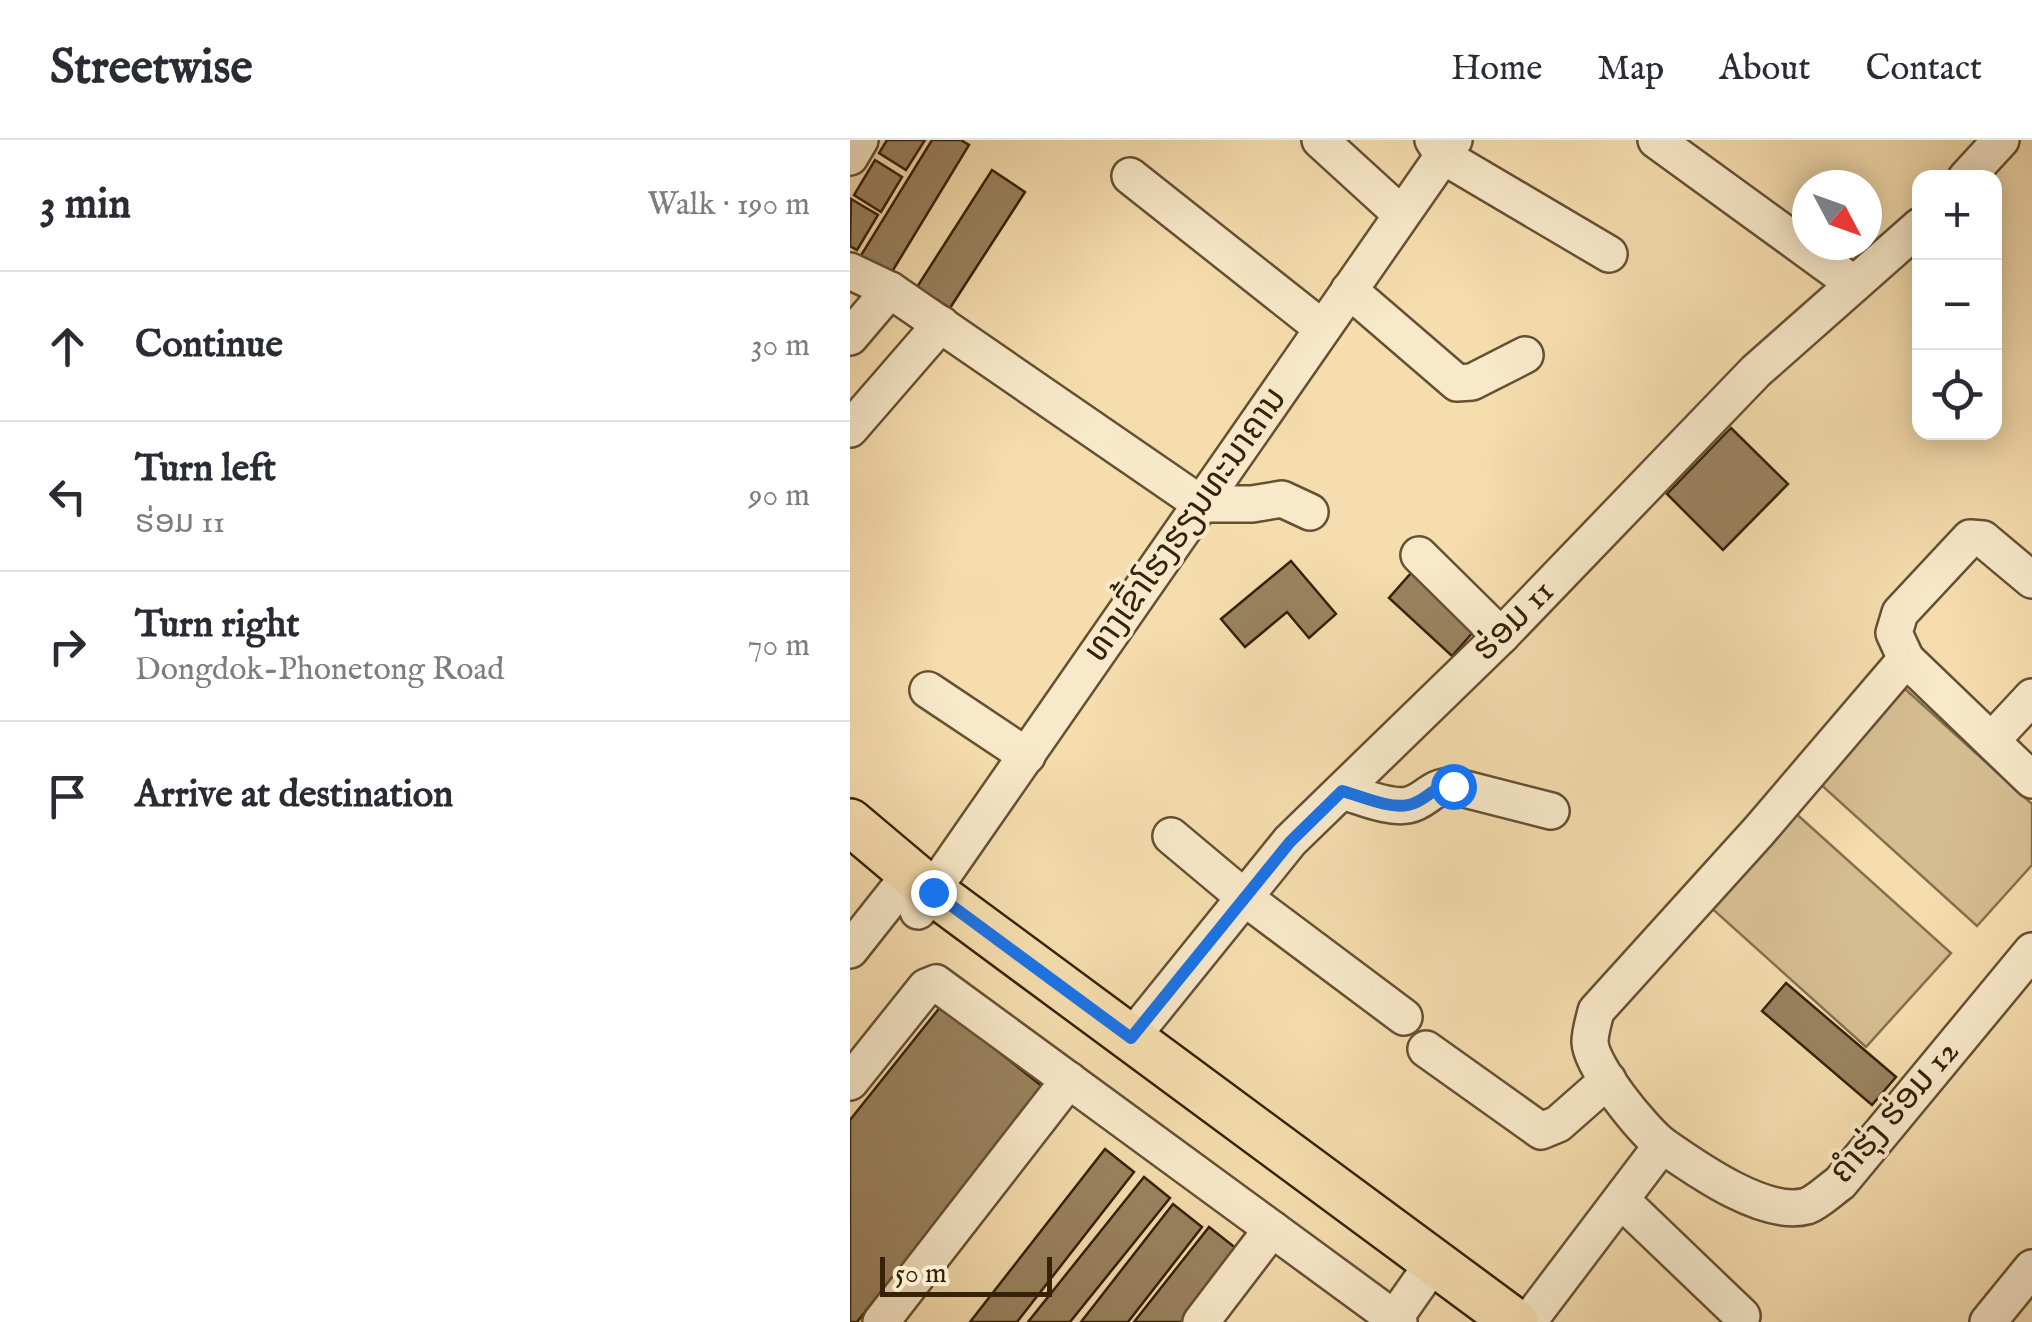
<!DOCTYPE html>
<html lang="en">
<head>
<meta charset="utf-8">
<style>
	body { margin:0; font-family:"IM FELL English","Noto Sans Lao",serif; background:#f2f2f3; color:#2b2b33 }
	.controls { position:absolute; right:30px; top:30px; display:grid; overflow:hidden; border-radius:20px; box-shadow:0 5px 25px #0003 }
	.controls button { width:90px; height:90px; display:grid; place-items:center; padding:0; border:0; border-bottom:2px solid #e1e1e2; background:#fff; color:#2b2b33; font:50px sans-serif }
	.compass { position:absolute; left:942px; top:30px; width:90px; height:90px; border-radius:50%; background:#fff; box-shadow:0 5px 25px #0003; rotate:131deg }
	.scale { position:absolute; left:30px; bottom:25px; width:172px; box-sizing:border-box; padding-left:10px; border:5px solid #362109; border-top:0; font-size:28px; line-height:35px; white-space:nowrap; color:#362109; -webkit-text-stroke:8px #f8e9ca; paint-order:stroke }
	.stop { position:absolute; width:30px; height:30px; margin:-22px; border:8px solid #1a73e8; border-radius:50%; background:#fff }
	.stop.end { background:#1a73e8; border-color:#fff; box-shadow:0 2px 10px #0008 }
	.list { margin:0; padding:0; list-style:none }
	h2 { display:flex; justify-content:space-between; align-items:center; height:130px; margin:0; padding:0 40px; font-size:42px }
	h2 small { font-size:32px; font-weight:400; color:#7c7c81 }
	.list li { display:grid; grid-template-columns:65px 1fr auto; gap:30px; align-items:center; box-sizing:border-box; height:150px; padding:0 40px; border-top:2px solid #e1e1e2 }
	.list b { display:block; font-size:38px; white-space:nowrap }
	.list p { margin:0; font-size:32px; white-space:nowrap; color:#7c7c81 }
	.list em { font-size:32px; font-style:normal; color:#7c7c81 }
	.icon { flex:none; width:55px; height:55px; fill:none; stroke:currentColor; stroke-width:2; stroke-linecap:round; stroke-linejoin:round }
	.map { position:relative; flex:none; width:1182px; height:1182px; overflow:hidden }
	header { display:flex; align-items:center; gap:60px; box-sizing:border-box; height:140px; padding:0 50px; background:#fff; border-bottom:2px solid #e1e1e2 }
	header strong { font-size:48px }
	nav { display:flex; gap:55px; margin-inline-start:auto; font-size:35px }
	main { display:flex }
	aside { flex:1; background:#fff }
	.map>svg:first-child { display:block }
	.green { fill:#d5bd92; stroke:#866f4e; stroke-width:2.5 }
	.building { fill:#99835f; stroke:#362109; stroke-width:2.5 }
	.lines { fill:none; stroke-linecap:round; stroke-linejoin:round }
	.minor-casing { stroke:#665032; stroke-width:40 }
	.major-casing { stroke:#362109; stroke-width:50 }
	.minor { stroke:#f8e9ca; stroke-width:35 }
	.major { stroke:#f5ddae; stroke-width:45 }
	.route { stroke:#1a73e8; stroke-width:12 }
	.labels { text-anchor:middle; dominant-baseline:central; stroke-width:8; stroke-linejoin:round; paint-order:stroke }
	.street-label { font-size:35px; fill:#362109; stroke:#f8e9ca }
</style>
</head>
<body>
<header>
<strong>Streetwise</strong>
<nav><a>Home</a><a>Map</a><a>About</a><a>Contact</a></nav>
</header>
<main>
<aside>
<h2>3 min<small>Walk · 190 m</small></h2>
<ul class="list">
<li><svg class="icon" aria-label="ahead" viewBox="0 0 24 24"><path d="M12 20V5M6 11l6-6 6 6"/></svg><div><b>Continue</b></div><em>30 m</em></li>
<li><svg class="icon" aria-label="left" viewBox="0 0 24 24"><path d="M17 20v-9H6M10 6l-5 5 5 5"/></svg><div><b>Turn left</b><p>ຮ່ອມ 11</p></div><em>90 m</em></li>
<li><svg class="icon" aria-label="right" viewBox="0 0 24 24"><path d="M7 20v-9h11M14 6l5 5-5 5"/></svg><div><b>Turn right</b><p>Dongdok-Phonetong Road</p></div><em>70 m</em></li>
<li><svg class="icon" aria-label="arrive" viewBox="0 0 24 24"><path d="M6 21V4h12l-3 4 3 4H6"/></svg><div><b>Arrive at destination</b></div></li>
</ul>
</aside>
<div class="map">
<svg width="1182" height="1182" viewBox="0 0 1182 1182">
	<rect width="100%" height="100%" fill="#f5ddae"/>
	<filter id="stains"><feTurbulence type="fractalNoise" baseFrequency=".002" numOctaves="4"/><feColorMatrix values="0 0 0 0 .2 0 0 0 0 .09 0 0 0 0 .02 0 0 0 .5 -.17"/></filter>
	<radialGradient id="worn" r=".72"><stop offset=".6" stop-color="#630" stop-opacity="0"/><stop offset="1" stop-color="#630" stop-opacity=".3"/></radialGradient>
	<g class="green">
		<polygon points="1053,547 1182,664 1182,725 1127,786 968,642"/>
		<polygon points="942,670 1101,813 1016,907 857,764"/>
	</g>
	<g class="building">
		<polygon points="37,0 75,0 56,30 29,13"/>
		<polygon points="82,0 111,0 119,5 40,135 10,117"/>
		<polygon points="25,20 52,37 31,72 4,55"/>
		<polygon points="142,30 175,52 100,168 67,147"/>
		<polygon points="1,59 28,75 7,110 0,106"/>
		<polygon points="881,288 938,344 873,410 817,354"/>
		<polygon points="441,421 486,474 459,498 437,472 395,507 371,479"/>
		<polygon points="561,433 624,491 602,516 539,458"/>
		<polygon points="936,843 1046,937 1022,965 912,871"/>
		<polygon points="91,866 193,947 7,1182 0,1182 0,980"/>
		<polygon points="255,1009 284,1032 167,1182 120,1182"/>
		<polygon points="294,1037 320,1058 220,1182 178,1182"/>
		<polygon points="323,1064 352,1087 278,1182 231,1182"/>
		<polygon points="359,1087 392,1113 339,1182 284,1182"/>
	</g>
	<g class="lines">
		<defs>
			<g id="minor">
				<polyline points="470,0 551,74"/>
				<polyline points="583,0 593,16 759,114"/>
				<polyline points="806,0 1004,144"/>
				<polyline points="0,17 10,0"/>
				<polyline points="280,36 472,188"/>
				<polyline points="1116,38 1151,0"/>
				<polyline points="0,131 40,150 351,364 402,364 432,359 460,372"/>
				<polyline points="499,150 607,243 622,242 675,215"/>
				<polyline points="0,197 40,150"/>
				<polyline points="0,289 91,184"/>
				<polyline points="569,415 651,496"/>
				<polyline points="1056,519 1044,493 1050,473 1120,398 1133,399 1182,440"/>
				<polyline points="78,550 177,616"/>
				<polyline points="1142,600 1182,557"/>
				<path d="M492 651C511 656 539 669 558 665 577 661 580 646 603 646L701 671"/>
				<polyline points="321,696 395,758 554,877"/>
				<polyline points="68,771 604,0"/>
				<polyline points="0,810 61,733"/>
				<polyline points="281,898 440,701 651,496 906,231 1070,86"/>
				<polyline points="576,909 691,991 708,984 758,940"/>
				<polyline points="0,942 76,847 86,843 549,1182"/>
				<path d="M812 1005C792 989 741 927 740 902 740 892 744 880 746 871L909 691 1056 519 1182 640"/>
				<polyline points="771,1060 892,1176"/>
				<polyline points="31,1182 219,940"/>
				<polyline points="351,1182 422,1089"/>
				<polyline points="542,1182 584,1122"/>
				<path d="M678 1182 812 1005C845 1028 915 1078 957 1066 968 1062 981 1049 990 1043L1182 811"/>
				<polyline points="1138,1182 1182,1128"/>
			</g>
			<polyline id="major" points="0,682 83,752 665,1182"/>
		</defs>
		<use href="#minor" class="minor-casing"/>
		<use href="#major" class="major-casing"/>
		<use href="#minor" class="minor"/>
		<use href="#major" class="major"/>
	</g>
	<g class="lines">
		<path class="route" d="M83 752 281 898 440 702 492 651C511 656 539 669 558 665 578 661 580 646 603 646"/>
	</g>
	<g class="labels">
		<g class="street-label">
			<text transform="translate(336 385) rotate(-55)">ທາງເຂົ້າໂຮງຮຽນທະນາຄານ</text>
			<text transform="translate(664 481) rotate(-45)">ຮ່ອມ 11</text>
			<text transform="translate(1045 972) rotate(-49)">ຄໍາຮຸ່ງ ຮ່ອມ 12</text>
		</g>
	</g>
	<rect width="100%" height="100%" filter="url(#stains)"/>
	<rect width="100%" height="100%" fill="url(#worn)"/>
</svg>
<div class="controls">
<button>+</button>
<button>−</button>
<button><svg class="icon" aria-label="locate" viewBox="0 0 24 24"><circle cx="12" cy="12" r="6"/><path d="M12 2v4M12 18v4M2 12h4M18 12h4"/></svg></button>
</div>
<svg class="compass" viewBox="-18 -18 36 36"><path d="M0-13l5 13h-10z" fill="#e53935"/><path d="M0 13l5-13h-10z" fill="#7c7c81"/></svg>
<div class="scale">50 m</div>
<div class="stop" style="left:603px;top:646px"></div>
<div class="stop end" style="left:83px;top:752px"></div>
</div>
</main>
</body>
</html>
